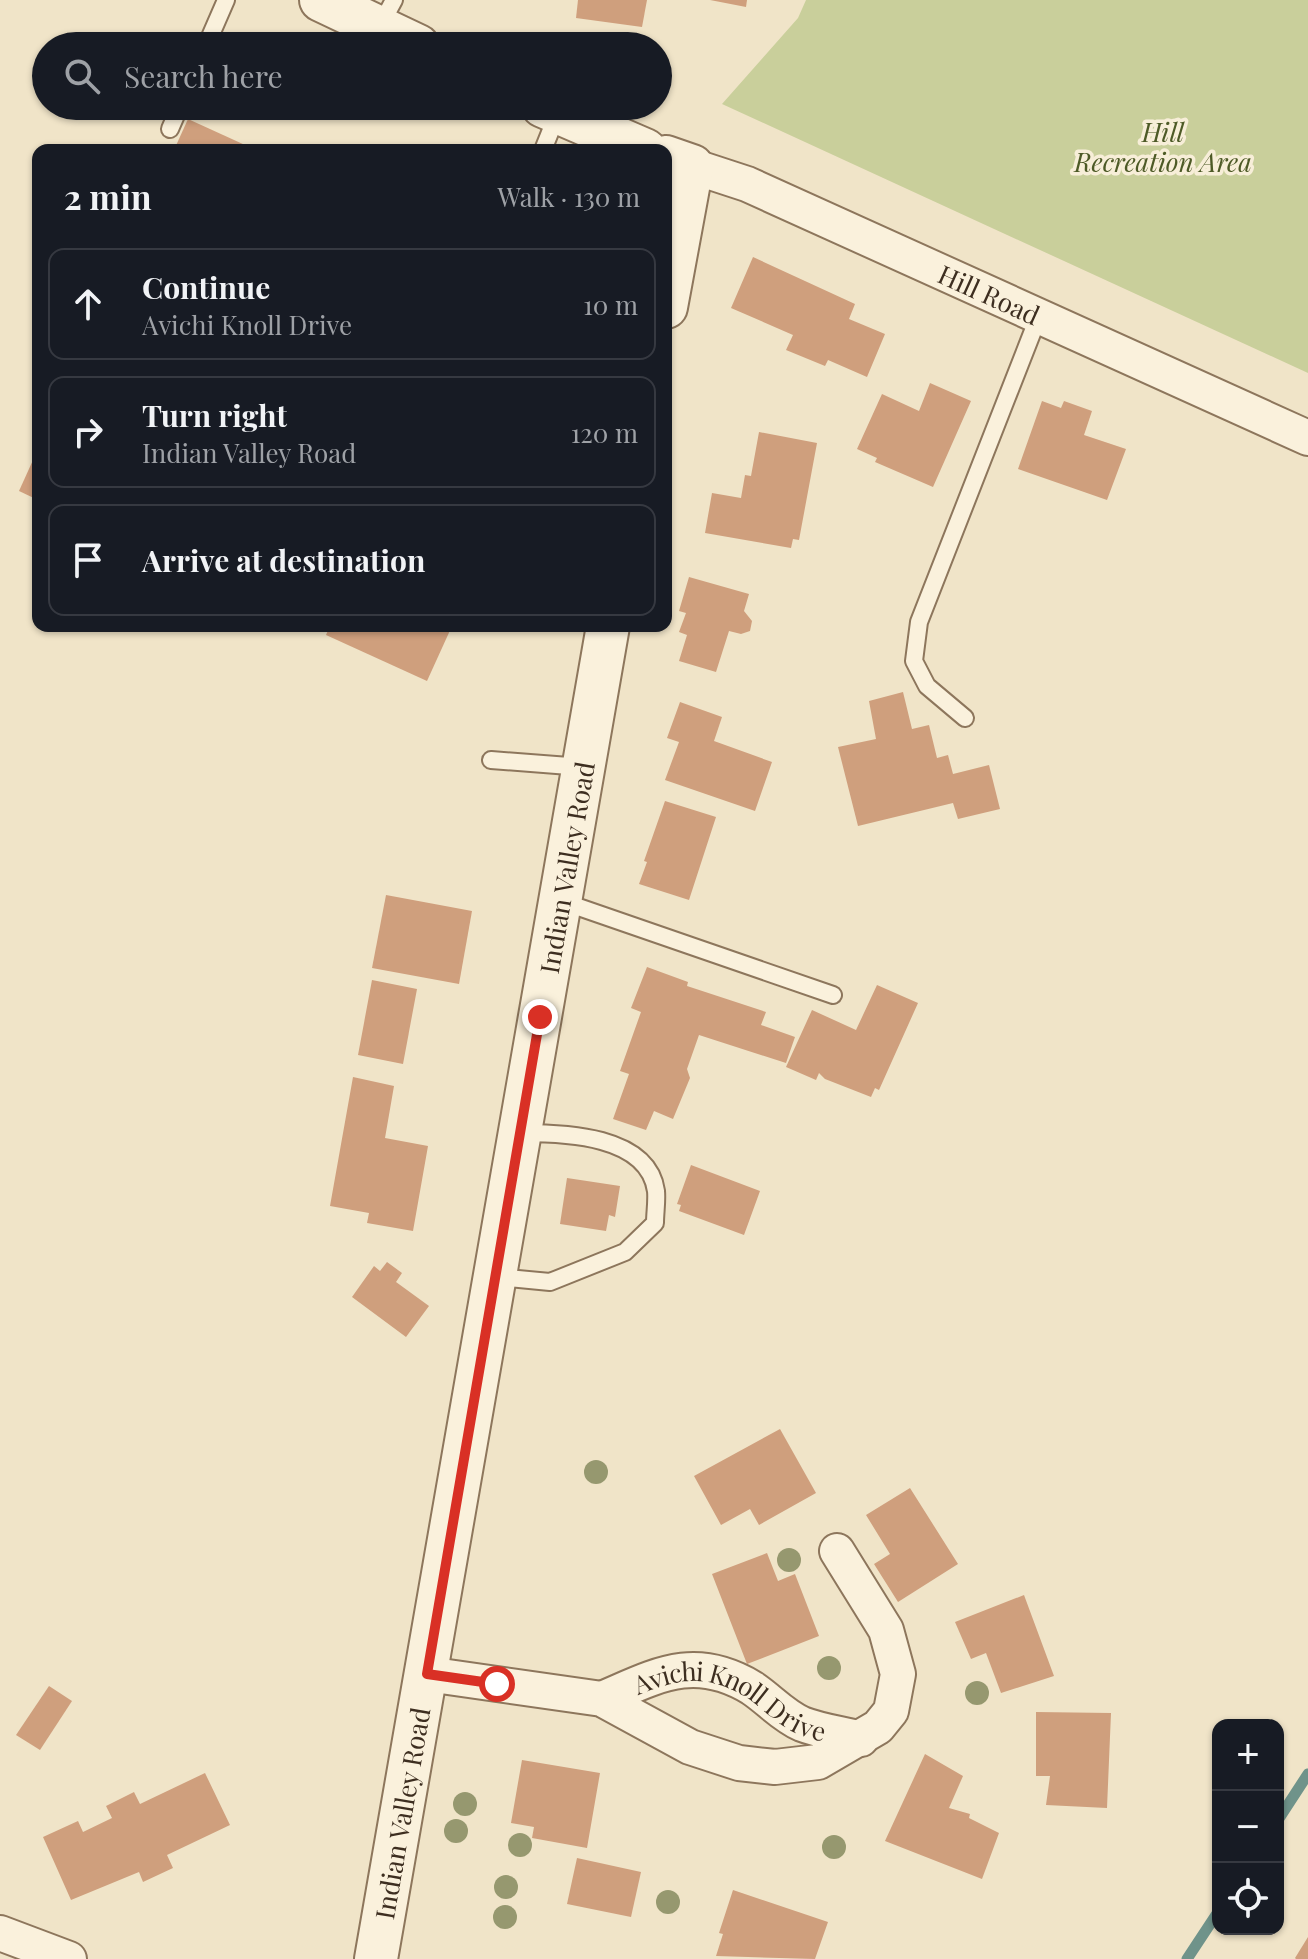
<!DOCTYPE html>
<html lang="en">
<head>
<meta charset="utf-8">
<style>
	body { margin:0; font-family:"Playfair Display",serif; background:#20242c; color:#f1f3f6 }
	.controls { position:absolute; right:24px; bottom:24px; display:grid; overflow:hidden; border-radius:16px; box-shadow:0 2px 6px #0004 }
	.controls button { width:72px; height:72px; display:grid; place-items:center; padding:0; border:0; border-bottom:2px solid #363941; background:#171b24; color:#f1f3f6; font:40px sans-serif }
	.stop { position:absolute; width:24px; height:24px; margin:-18px; border:6px solid #d93025; border-radius:50%; background:#fff }
	.stop.end { background:#d93025; border-color:#fff; box-shadow:0 2px 8px #0008 }
	.list { margin:0; padding:0; list-style:none }
	h2 { display:flex; justify-content:space-between; align-items:center; height:104px; margin:0; padding:0 32px; font-size:34px }
	h2 small { font-size:26px; font-weight:400; color:#9ea1a6 }
	.list li { display:grid; grid-template-columns:52px 1fr auto; gap:24px; align-items:center; box-sizing:border-box; height:112px; margin:0 16px 16px; padding:0 16px; border:2px solid #363941; border-radius:16px }
	.list b { display:block; font-size:30px; white-space:nowrap }
	.list p { margin:0; font-size:26px; white-space:nowrap; color:#9ea1a6 }
	.list em { font-size:26px; font-style:normal; color:#9ea1a6 }
	.icon { flex:none; width:44px; height:44px; fill:none; stroke:currentColor; stroke-width:2; stroke-linecap:round; stroke-linejoin:round }
	.map { position:relative; flex:none; width:1308px; height:1959px; overflow:hidden }
	.search { position:absolute; background:#171b24; box-shadow:0 2px 6px #0004; left:32px; top:32px; width:640px; height:88px; display:flex; align-items:center; gap:20px; box-sizing:border-box; padding:0 28px; border-radius:44px; color:#9ea1a6; font-size:30px }
	.panel { position:absolute; background:#171b24; box-shadow:0 2px 6px #0004; left:32px; top:144px; width:640px; height:488px; border-radius:16px }
	.map>svg:first-child { display:block }
	.green { fill:#c9cf9b }
	.lines { fill:none; stroke-linecap:round; stroke-linejoin:round }
	.stream { stroke:#6f938a; stroke-width:11 }
	.building { fill:#cf9f7d }
	.service-casing { stroke:#8d765c; stroke-width:20 }
	.minor-casing { stroke:#8d765c; stroke-width:38 }
	.tertiary-casing { stroke:#8d765c; stroke-width:46 }
	.service { stroke:#faf1dc; stroke-width:16 }
	.minor { stroke:#faf1dc; stroke-width:34 }
	.tertiary { stroke:#faf1dc; stroke-width:42 }
	.tree { fill:#96986f }
	.route { stroke:#d93025; stroke-width:10 }
	.labels { text-anchor:middle; dominant-baseline:central; stroke-width:7; stroke-linejoin:round; paint-order:stroke }
	.park-label { font-size:26px; font-style:italic; fill:#4d5a26; stroke:#f7eed8 }
	.street-label { font-size:26px; fill:#3d2e20; stroke:#f7eed8 }
</style>
</head>
<body>
<div class="map">
<svg width="1308" height="1959" viewBox="0 0 1308 1959">
	<rect width="100%" height="100%" fill="#f0e4c8"/>
	<polygon class="green" points="806,0 1308,0 1308,373 722,104 798,18"/>
	<g class="lines">
		<g class="stream">
			<polyline points="1278,1820 1308,1774"/>
			<polyline points="1187,1959 1218,1912"/>
		</g>
	</g>
	<g class="building">
		<polygon points="578,0 647,0 642,27 576,18"/>
		<polygon points="710,0 747,0 746,7"/>
		<polygon points="188,119 256,150 174,150"/>
		<polygon points="753,257 855,304 849,319 885,334 867,377 828,360 825,366 786,350 793,335 731,308"/>
		<polygon points="930,383 971,401 933,487 875,462 877,458 857,449 882,394 919,411"/>
		<polygon points="1042,401 1061,408 1064,401 1092,411 1084,435 1126,449 1107,500 1018,469"/>
		<polygon points="759,432 817,443 799,540 793,539 791,548 705,533 712,493 741,498 745,475 751,476"/>
		<polygon points="38,449 38,500 19,491"/>
		<polygon points="689,577 749,594 744,611 752,621 750,631 741,634 729,631 716,672 679,661 687,635 679,632 686,613 679,611"/>
		<polygon points="330,626 452,626 427,681 326,635"/>
		<polygon points="903,692 912,729 929,725 937,758 948,755 953,774 989,765 1000,809 958,819 953,803 858,826 838,747 876,739 869,701"/>
		<polygon points="680,702 722,717 714,741 772,762 755,811 665,780 679,742 667,738"/>
		<polygon points="665,801 716,817 689,900 639,884 647,862 644,861"/>
		<polygon points="386,895 472,911 459,984 372,968"/>
		<polygon points="647,967 688,982 687,986 766,1012 761,1025 795,1037 786,1063 699,1035 687,1069 690,1078 673,1119 654,1111 646,1130 613,1119 629,1074 620,1071 641,1012 631,1008"/>
		<polygon points="372,980 417,989 403,1064 358,1055"/>
		<polygon points="877,985 918,1003 879,1090 875,1088 871,1097 825,1079 819,1073 816,1080 786,1067 812,1010 856,1030"/>
		<polygon points="353,1077 394,1086 385,1138 428,1146 413,1231 367,1223 369,1213 330,1206"/>
		<polygon points="691,1165 760,1191 744,1235 679,1211 681,1205 677,1204"/>
		<polygon points="567,1178 620,1186 615,1217 609,1215 606,1231 560,1224"/>
		<polygon points="387,1262 402,1273 396,1282 429,1306 406,1337 352,1297 374,1266 380,1271"/>
		<polygon points="780,1429 816,1493 759,1525 750,1509 721,1525 694,1476"/>
		<polygon points="910,1488 958,1564 898,1602 874,1564 890,1554 866,1515"/>
		<polygon points="767,1553 778,1581 795,1574 819,1636 747,1664 712,1574"/>
		<polygon points="1024,1595 1054,1676 1001,1693 986,1653 971,1659 955,1622"/>
		<polygon points="49,1686 72,1701 40,1750 16,1735"/>
		<polygon points="1036,1712 1111,1713 1107,1808 1046,1805 1050,1776 1036,1776"/>
		<polygon points="925,1754 963,1776 949,1808 970,1814 969,1818 999,1833 982,1879 885,1841"/>
		<polygon points="522,1760 600,1773 587,1848 532,1838 534,1827 511,1823"/>
		<polygon points="205,1773 230,1825 167,1855 173,1868 143,1882 139,1872 71,1900 43,1837 78,1821 83,1832 112,1818 106,1806 134,1792 140,1804"/>
		<polygon points="577,1858 641,1872 631,1917 567,1904"/>
		<polygon points="733,1890 828,1922 815,1959 716,1956 723,1934 719,1933"/>
		<polygon points="1308,1937 1308,1959 1296,1959 1295,1958"/>
	</g>
	<g class="lines">
		<defs>
			<g id="service">
				<polyline points="380,26 394,0"/>
				<polyline points="206,46 226,0"/>
				<polyline points="170,129 180,106"/>
				<polyline points="543,150 557,115"/>
				<polyline points="965,718 927,686 914,661 919,622 1038,318"/>
				<polyline points="491,760 582,767"/>
				<polyline points="561,901 833,995"/>
				<path d="M497 1277 550 1282 625 1252 655 1223C655 1213 657 1201 656 1191 648 1135 564 1133 521 1133"/>
			</g>
			<g id="minor">
				<path id="s1" d="M692 166 747 184 1308 438"/>
				<polyline points="427,1674 602,1699 690,1747 739,1763 775,1767 818,1762 878,1727 891,1711 898,1674 886,1630 837,1551"/>
				<path id="s2" d="M602 1699C656 1676 694 1653 752 1688 770 1700 782 1715 802 1724 820 1731 842 1734 861 1739"/>
				<polyline points="0,1933 69,1959"/>
			</g>
			<g id="tertiary">
				<polyline points="321,0 418,46"/>
				<polyline points="543,106 645,150"/>
				<polyline points="666,157 692,166 666,307"/>
				<path id="s3" d="M376 1959 608 626"/>
			</g>
		</defs>
		<use href="#service" class="service-casing"/>
		<use href="#minor" class="minor-casing"/>
		<use href="#tertiary" class="tertiary-casing"/>
		<use href="#service" class="service"/>
		<use href="#minor" class="minor"/>
		<use href="#tertiary" class="tertiary"/>
	</g>
	<g class="tree">
		<circle cx="596" cy="1472" r="12"/>
		<circle cx="789" cy="1560" r="12"/>
		<circle cx="829" cy="1668" r="12"/>
		<circle cx="977" cy="1693" r="12"/>
		<circle cx="465" cy="1804" r="12"/>
		<circle cx="456" cy="1831" r="12"/>
		<circle cx="520" cy="1845" r="12"/>
		<circle cx="834" cy="1847" r="12"/>
		<circle cx="506" cy="1887" r="12"/>
		<circle cx="668" cy="1902" r="12"/>
		<circle cx="505" cy="1917" r="12"/>
	</g>
	<g class="lines">
		<polyline class="route" points="497,1684 427,1674 540,1017"/>
	</g>
	<g class="labels">
		<g class="park-label">
			<text x="1163" y="131">Hill<tspan x="1163" dy="30">Recreation Area</tspan></text>
		</g>
		<g class="street-label">
			<text stroke="none"><textPath href="#s1" startOffset="324">Hill Road</textPath></text>
			<text stroke="none"><textPath href="#s3" startOffset="1108">Indian Valley Road</textPath></text>
			<text stroke="none"><textPath href="#s2" startOffset="140">Avichi Knoll Drive</textPath></text>
			<text stroke="none"><textPath href="#s3" startOffset="148">Indian Valley Road</textPath></text>
		</g>
	</g>
</svg>
<div class="controls">
<button>+</button>
<button>−</button>
<button><svg class="icon" aria-label="locate" viewBox="0 0 24 24"><circle cx="12" cy="12" r="6"/><path d="M12 2v4M12 18v4M2 12h4M18 12h4"/></svg></button>
</div>
<div class="stop" style="left:497px;top:1684px"></div>
<div class="stop end" style="left:540px;top:1017px"></div>
<div class="search"><svg class="icon" aria-label="search" viewBox="0 0 24 24"><circle cx="10" cy="10" r="6"/><path d="M15 15l6 6"/></svg>Search here</div>
<section class="panel">
<h2>2 min<small>Walk · 130 m</small></h2>
<ul class="list">
<li><svg class="icon" aria-label="ahead" viewBox="0 0 24 24"><path d="M12 20V5M6 11l6-6 6 6"/></svg><div><b>Continue</b><p>Avichi Knoll Drive</p></div><em>10 m</em></li>
<li><svg class="icon" aria-label="right" viewBox="0 0 24 24"><path d="M7 20v-9h11M14 6l5 5-5 5"/></svg><div><b>Turn right</b><p>Indian Valley Road</p></div><em>120 m</em></li>
<li><svg class="icon" aria-label="arrive" viewBox="0 0 24 24"><path d="M6 21V4h12l-3 4 3 4H6"/></svg><div><b>Arrive at destination</b></div></li>
</ul>
</section>
</div>
</body>
</html>
